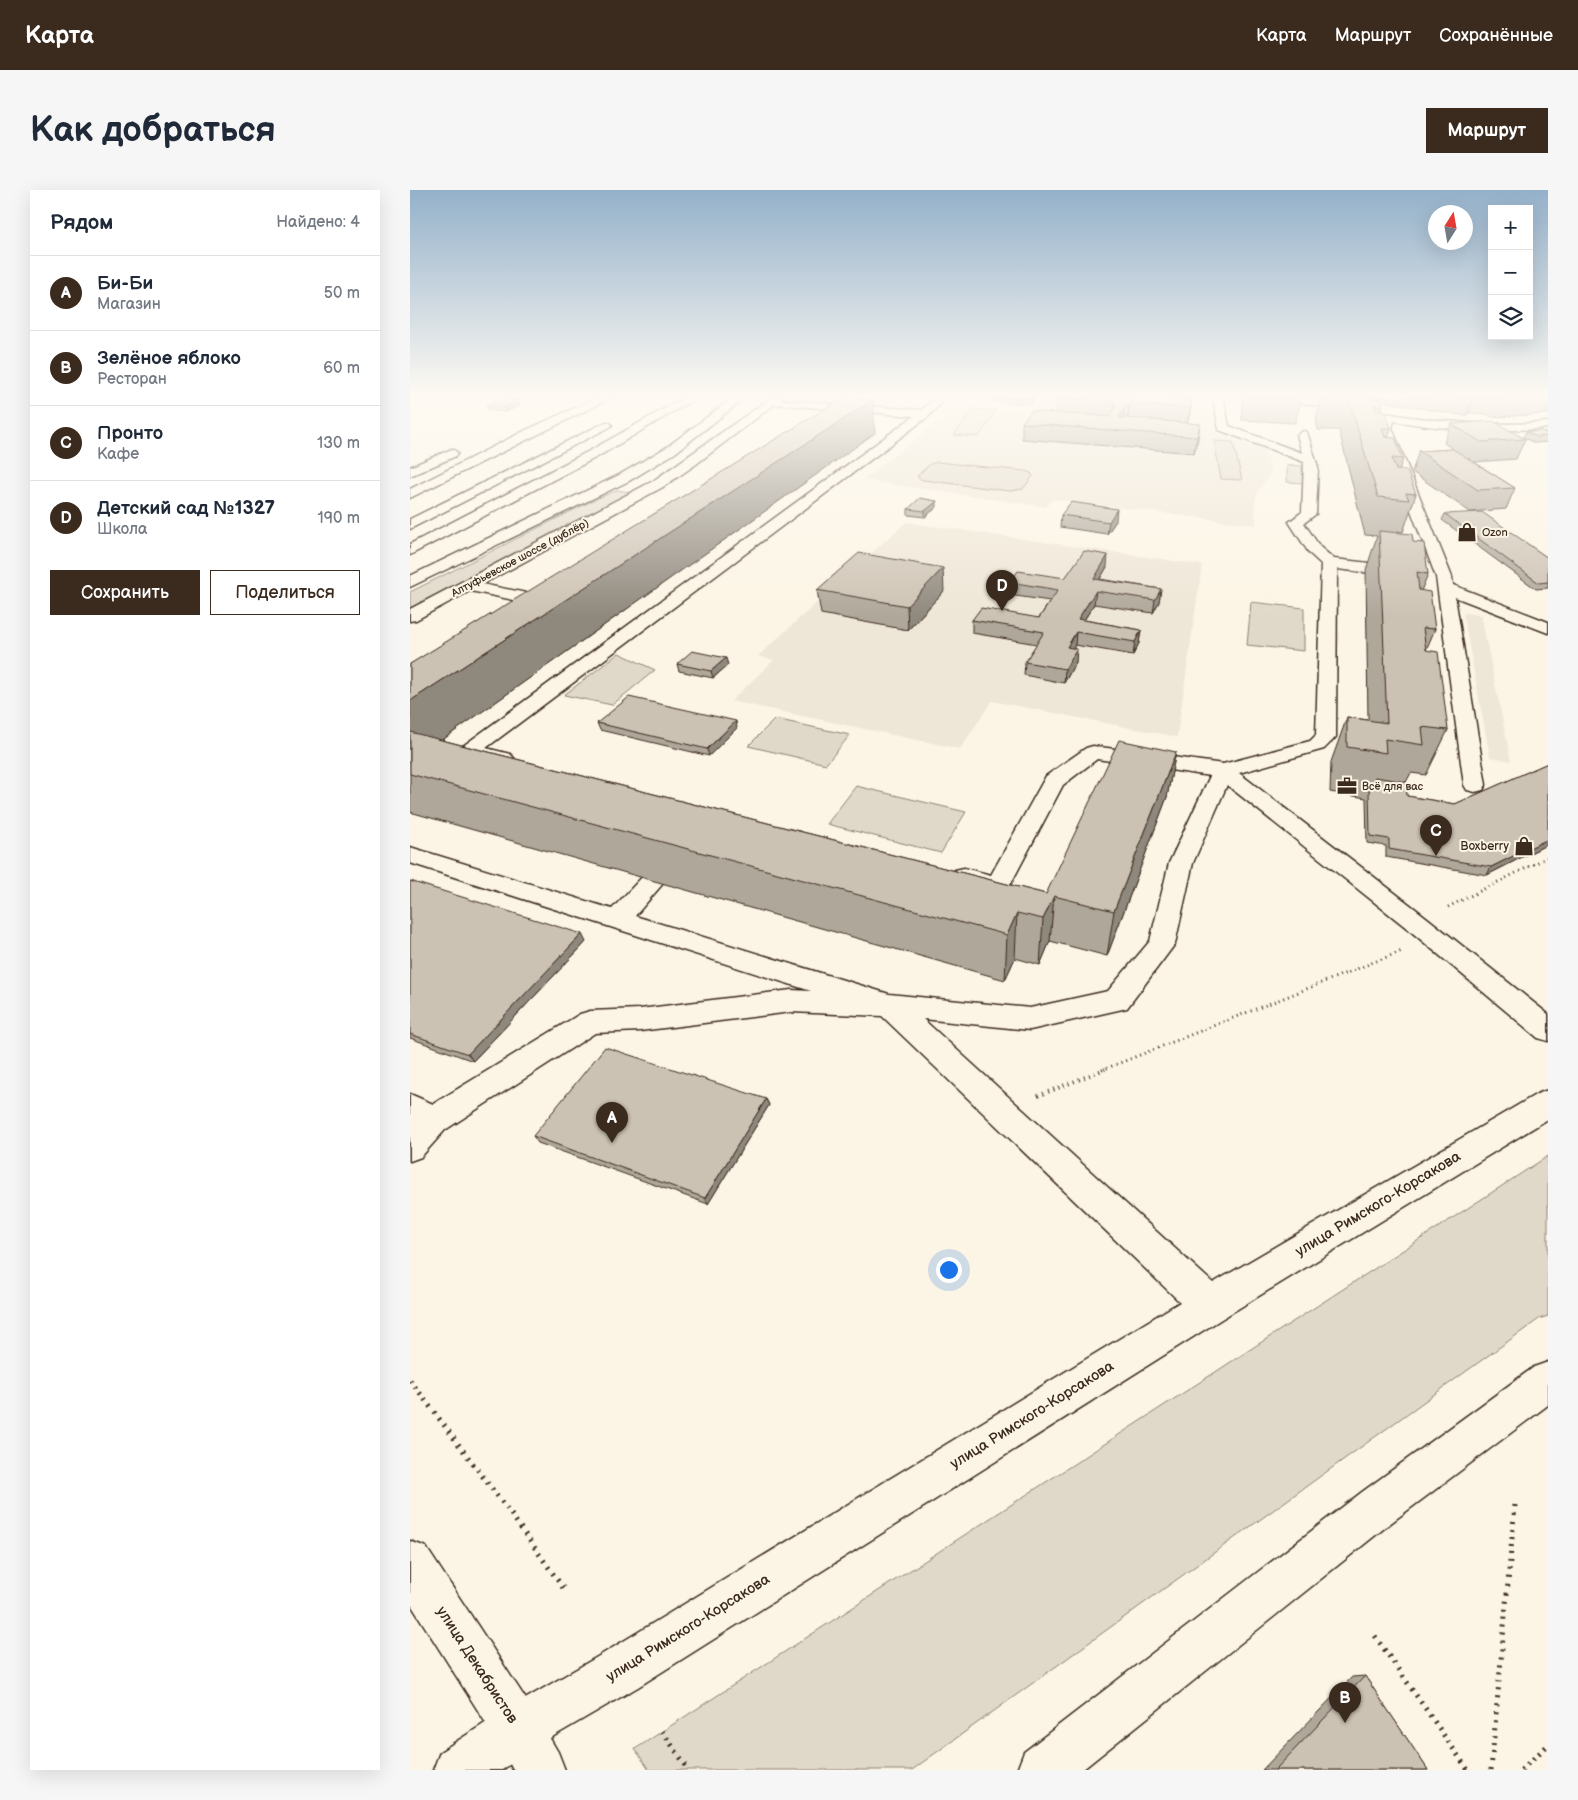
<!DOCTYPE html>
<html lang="ru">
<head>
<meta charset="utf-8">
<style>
	body { margin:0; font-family:"Balsamiq Sans",sans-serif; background:#f6f6f7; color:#1f2937 }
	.controls { position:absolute; right:15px; top:15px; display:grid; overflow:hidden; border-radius:0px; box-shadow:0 5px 20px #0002 }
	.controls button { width:45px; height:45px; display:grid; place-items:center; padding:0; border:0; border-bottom:1px solid #e0e1e3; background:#fff; color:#1f2937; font:25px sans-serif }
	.compass { position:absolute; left:1018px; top:15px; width:45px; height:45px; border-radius:50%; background:#fff; box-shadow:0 5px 20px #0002; rotate:11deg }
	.you { position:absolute; left:538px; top:1079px; width:18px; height:18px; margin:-12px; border:4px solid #fff; border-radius:50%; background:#1a73e8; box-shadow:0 0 0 8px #1a73e833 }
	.badge { display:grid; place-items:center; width:32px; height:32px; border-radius:50%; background:#3b2a1e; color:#fff; font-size:16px; font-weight:700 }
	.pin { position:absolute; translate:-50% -41px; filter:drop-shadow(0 1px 2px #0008) }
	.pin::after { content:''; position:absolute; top:26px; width:18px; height:15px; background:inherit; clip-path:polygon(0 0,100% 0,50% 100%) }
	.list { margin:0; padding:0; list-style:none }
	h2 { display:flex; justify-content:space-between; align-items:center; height:65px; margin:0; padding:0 20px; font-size:21px }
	h2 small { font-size:16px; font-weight:400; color:#747a83 }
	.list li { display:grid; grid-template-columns:32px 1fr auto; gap:15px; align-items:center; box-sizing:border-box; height:75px; padding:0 20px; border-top:1px solid #e0e1e3 }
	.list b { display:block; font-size:19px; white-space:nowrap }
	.list p { margin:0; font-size:16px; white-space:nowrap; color:#747a83 }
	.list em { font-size:16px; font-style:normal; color:#747a83 }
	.actions { display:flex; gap:10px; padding:15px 20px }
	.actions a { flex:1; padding:11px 0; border:1px solid #3b2a1e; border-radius:0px; text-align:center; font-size:18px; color:#3b2a1e }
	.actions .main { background:#3b2a1e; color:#fff }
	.icon { flex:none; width:28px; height:28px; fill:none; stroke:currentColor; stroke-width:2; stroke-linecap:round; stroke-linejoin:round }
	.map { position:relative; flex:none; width:1138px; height:1580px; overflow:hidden; border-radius:0px }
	header { display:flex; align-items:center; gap:30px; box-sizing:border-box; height:70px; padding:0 25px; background:#3b2a1e; color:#fff }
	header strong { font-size:24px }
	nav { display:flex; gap:28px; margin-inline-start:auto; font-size:18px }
	.intro { display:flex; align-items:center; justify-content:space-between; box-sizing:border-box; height:120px; padding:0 30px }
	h1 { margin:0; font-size:35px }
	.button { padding:12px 22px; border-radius:0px; background:#3b2a1e; color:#fff; font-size:18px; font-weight:700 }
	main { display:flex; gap:30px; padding:0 30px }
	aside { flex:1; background:#fff; border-radius:0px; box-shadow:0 5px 20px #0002 }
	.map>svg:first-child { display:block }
	.built { fill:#eee6d6 }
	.green { fill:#e0d8c8; stroke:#8e8173 }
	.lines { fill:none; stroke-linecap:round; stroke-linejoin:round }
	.minor-casing { stroke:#3b2a1e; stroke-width:3 }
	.major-casing { stroke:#3b2a1e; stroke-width:3 }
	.path-far2 { stroke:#3b2a1e; stroke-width:3; stroke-dasharray:1 4; stroke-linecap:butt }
	.path-far1 { stroke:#3b2a1e; stroke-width:4; stroke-dasharray:1 4.5; stroke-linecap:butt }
	.path { stroke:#3b2a1e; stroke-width:5; stroke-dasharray:2 6; stroke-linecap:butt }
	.minor { fill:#fcf5e5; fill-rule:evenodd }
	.major { fill:#fcf5e5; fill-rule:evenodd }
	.wall { fill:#afa79a; stroke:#3b2a1e }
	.shaded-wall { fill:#8f887d; stroke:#3b2a1e }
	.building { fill:#ccc2b3; stroke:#3b2a1e }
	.labels { text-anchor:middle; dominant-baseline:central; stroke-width:4; stroke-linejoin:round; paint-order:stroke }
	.far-poi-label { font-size:11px; fill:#3b2a1e; stroke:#fcf5e5; text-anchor:start }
	.far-street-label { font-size:11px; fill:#3b2a1e; stroke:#fcf5e5 }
	.poi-label { font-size:12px; fill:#3b2a1e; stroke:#fcf5e5; text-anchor:end }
	.near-street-label { font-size:15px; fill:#3b2a1e; stroke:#fcf5e5 }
</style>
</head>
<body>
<header>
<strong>Карта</strong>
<nav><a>Карта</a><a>Маршрут</a><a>Сохранённые</a></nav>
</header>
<div class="intro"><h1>Как добраться</h1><a class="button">Маршрут</a></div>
<main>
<aside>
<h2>Рядом<small>Найдено: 4</small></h2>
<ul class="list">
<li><span class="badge">A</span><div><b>Би-Би</b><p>Магазин</p></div><em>50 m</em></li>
<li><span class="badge">B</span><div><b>Зелёное яблоко</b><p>Ресторан</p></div><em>60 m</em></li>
<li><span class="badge">C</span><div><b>Пронто</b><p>Кафе</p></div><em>130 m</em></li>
<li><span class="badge">D</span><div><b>Детский сад №1327</b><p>Школа</p></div><em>190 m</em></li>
</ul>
<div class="actions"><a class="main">Сохранить</a><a>Поделиться</a></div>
</aside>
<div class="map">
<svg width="1138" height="1580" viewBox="0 0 1138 1580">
	<rect width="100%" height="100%" fill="#fcf5e5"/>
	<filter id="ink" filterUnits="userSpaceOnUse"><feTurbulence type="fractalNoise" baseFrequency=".02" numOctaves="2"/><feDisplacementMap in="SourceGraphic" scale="10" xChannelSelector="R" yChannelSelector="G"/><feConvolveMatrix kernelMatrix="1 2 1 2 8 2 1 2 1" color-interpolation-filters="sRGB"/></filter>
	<g filter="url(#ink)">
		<g class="built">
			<polygon points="637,207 796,218 800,221 805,242 856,260 861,283 847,303 845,312 846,335 642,309 636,317 453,290 526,233 532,231 546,217 616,221"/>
			<polygon points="496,332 792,375 767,547 582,511 550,559 321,511 364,470 348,466"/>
			<polygon points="1053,423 1071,425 1101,571 1080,567"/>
		</g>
		<g class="green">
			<polygon points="563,219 586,221 569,247 544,245"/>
			<polygon points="804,251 823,252 832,290 811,289"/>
			<polygon points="527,272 615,281 621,283 623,286 613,299 600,301 513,290 508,288 508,285 520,274"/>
			<polygon points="877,275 892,276 893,293 877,292"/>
			<polygon points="208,300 219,302 207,311 0,418 0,402 186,309"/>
			<polygon points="841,412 894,418 894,461 837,455"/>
			<polygon points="209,463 245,480 202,515 154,505"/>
			<polygon points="365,529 440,545 416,574 338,556"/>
			<polygon points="446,596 556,622 531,663 417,634"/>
			<polygon points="1138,966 1138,1126 1129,1129 502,1580 239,1580 225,1559"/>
		</g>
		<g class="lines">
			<defs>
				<g id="minor">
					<polygon points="525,207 536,207 519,226 76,558 100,564 104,568 100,572 93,574 53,564 50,560 53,556 504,226 363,214 358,211 359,209 512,220"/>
					<path d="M803 207H813L819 236 892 263 887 245 893 241 897 242 908 277 906 324 894 333 910 357 924 369 995 377 1001 379 1003 382 1001 385 995 387 927 379 926 547 914 559 829 583 1016 727 1138 824V851L1128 848 998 739 817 595 783 673 765 754 717 818 620 840 513 829 803 1093 1127 904 1138 900V929L813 1128 228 1497 125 1557 92 1580H23L30 1562 91 1523 194 1463 770 1112 472 826 381 822 230 841 185 843 35 940 11 967 0 971V904L23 914 170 824 180 821 230 819 381 800 401 801 0 673V657L202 719 235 684 244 682 253 684 256 690 225 726 479 804 620 818 698 801 740 751 759 673 800 586 687 569 653 595 597 701C581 705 561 696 545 692L542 686 545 680 554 678 581 685 636 586 676 558 683 556 813 574 900 551 906 545 911 374 899 363 879 332 892 322 894 272 809 240Z"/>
					<path d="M873 207C907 207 940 217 974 223 1029 232 1082 237 1138 232V238C1086 243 1036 240 984 231L982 238 1042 387 1043 395 1138 432V443L1045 407 1076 595 1073 600 1065 602 1057 600 1054 595 1026 387 970 238 973 229 878 210Z"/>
					<polygon points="57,391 146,409 152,410 154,414 152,418 146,419 51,399 49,396 51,393"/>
					<polygon points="1138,1172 1138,1215 982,1332 672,1580 607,1580 614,1562 952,1302 1124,1177"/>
				</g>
				<g id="major">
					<polygon points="189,207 203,207 0,308 0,299 116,240"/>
					<polygon points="275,207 288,207 189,266 0,365 0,354 181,260"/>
					<polygon points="324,207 336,207 265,263 219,291 0,397 0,386 209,285 257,257"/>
					<polygon points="362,207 374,207 285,275 253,297 6,430 0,431 0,419 243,291"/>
					<polygon points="196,232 200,233 202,235 200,237 0,339 0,329"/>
					<polygon points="42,259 48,263 46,266 0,286 0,277"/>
					<polygon points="0,1351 16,1357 125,1523 148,1562 155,1580 103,1580 91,1557 0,1413"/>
				</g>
			</defs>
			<use href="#minor" class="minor-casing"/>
			<use href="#major" class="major-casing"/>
			<g class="path-far2">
				<polyline points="1038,717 1138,667"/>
				<polyline points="692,880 992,761"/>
			</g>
			<polyline class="path-far1" points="628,906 695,879"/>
			<g class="path">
				<polyline points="0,1190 98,1320 156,1402"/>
				<polyline points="965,1446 1058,1580"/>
				<polyline points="252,1541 279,1580"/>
				<polyline points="1081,1580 1105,1315"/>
				<polyline points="1111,1580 1138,1555"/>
			</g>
			<use href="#minor" class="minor"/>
			<use href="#major" class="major"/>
		</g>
		<g class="wall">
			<polygon points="582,207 625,207 620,214 582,211"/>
			<polygon points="833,207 892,207 885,233 832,230 832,211"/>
			<polygon points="912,207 1138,207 1138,224 1082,227 1077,224 1059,223 1056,226 971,211 973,216 971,221 981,238 978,248 993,269 989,280 1006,304 993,342 987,341 987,343 1003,352 1018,384 1011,401 1025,439 1016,460 1038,540 1016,585 1001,583 996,592 997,606 1045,614 1138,573 1138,654 1077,685 976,667 976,656 957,653 956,608 920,602 921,572 937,527 958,530 956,380 967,346 955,345 929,240 908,240 906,230"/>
			<polygon points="647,208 782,209 780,224 777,233 741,230 790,234 784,263 612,249 612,233 669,225 646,223"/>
			<polygon points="76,215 110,215 96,222 78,220"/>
			<polygon points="1041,234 1115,249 1106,269 1064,272 1105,298 1096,319 1060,322 1002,282 1009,261 1043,259 1034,253"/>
			<polygon points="1116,242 1138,244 1138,252 1124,253 1113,247"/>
			<polygon points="465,243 32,550 636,704 766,562 757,607 697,766 640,751 630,775 605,768 595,790 0,622 0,474"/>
			<polygon points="527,317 515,327 498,325 498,319"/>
			<polygon points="1035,324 1138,368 1138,398 1126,399 1032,330"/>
			<polygon points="651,325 706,331 697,344 650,337"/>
			<polygon points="697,377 690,389 751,399 749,412 743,423 684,414 674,430 731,440 729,453 723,465 665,455 663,458 666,472 654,493 614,485 615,472 627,454 562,443 562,430 629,428 640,411 599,405 600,392 655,388"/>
			<polygon points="407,400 534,401 498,440 411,424"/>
			<polygon points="267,474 318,475 303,488 269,481"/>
			<polygon points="187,533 327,538 299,566 190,540"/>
			<polygon points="0,691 176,752 63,871 0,848"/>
			<polygon points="356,909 359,915 298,1014 128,953 123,946"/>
			<polygon points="955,1486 1018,1580 852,1580 942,1487"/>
		</g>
		<g class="shaded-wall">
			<polygon points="622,207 625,207 620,214 621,209"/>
			<polygon points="1063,207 1065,207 1059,223 1056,226"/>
			<polygon points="782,209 780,224 777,233 780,218"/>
			<polygon points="109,210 110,215 96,222 94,217"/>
			<polygon points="463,210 465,243 0,573 0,511"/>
			<polygon points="720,214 718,228 717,231 719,216"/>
			<polygon points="715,216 713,231 709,228"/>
			<polygon points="790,234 788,250 784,263 787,247"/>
			<polygon points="527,311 527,317 515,327 515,321"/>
			<polygon points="707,319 706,331 697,344 699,332"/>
			<polygon points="698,365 697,377 682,401 684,389"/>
			<polygon points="533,378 534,401 498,440 497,416"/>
			<polygon points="751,399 749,412 743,423 745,410"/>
			<polygon points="686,401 684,414 667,442 668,429"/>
			<polygon points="731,440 729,453 723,465 725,452"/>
			<polygon points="666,442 665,455 656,471 657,457"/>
			<polygon points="667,459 666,472 654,493 655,479"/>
			<polygon points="316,468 318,475 303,488 301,481"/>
			<polygon points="326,531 327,538 299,566 297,559"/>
			<polygon points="766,562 757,607 697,766 704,721"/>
			<polygon points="1138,649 1138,654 1077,685 1081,677"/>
			<polygon points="644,706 640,751 630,775 633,729"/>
			<polygon points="607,723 605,768 595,790 597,745"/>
			<polygon points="172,744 176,752 63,871 58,864"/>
			<polygon points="356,909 359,915 298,1014 295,1008"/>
		</g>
		<g class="building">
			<polygon points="434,207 463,210 0,511 0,474"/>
			<polygon points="596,207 622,207 621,209"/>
			<polygon points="648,207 752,207 782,209 780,218 720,214 719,216 715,216 709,228 741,229 741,230 790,234 787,247 612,233 621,221 669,225 670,224 700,227 706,215 702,215 704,212 647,208"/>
			<polygon points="916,207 957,207 958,209 971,210 973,216 964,215 966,220 975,221 981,238 972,238 975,247 985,248 993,269 982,268 986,280 997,280 1006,304 996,303 999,310 968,307 938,207"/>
			<polygon points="91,208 109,210 94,217 76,215"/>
			<polygon points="1083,231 1115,249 1071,252 1041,234"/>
			<polygon points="1131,241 1138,244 1138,246 1127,247 1116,242"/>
			<polygon points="1043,259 1105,298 1068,300 1009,261"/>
			<polygon points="510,308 527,311 515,321 498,319"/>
			<polygon points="661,312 707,319 699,332 651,325"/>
			<polygon points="1072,322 1138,368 1138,392 1129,393 1035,324"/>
			<polygon points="969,341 1002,344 1003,352 1014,353 1018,384 1007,382 1009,400 1020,402 1025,439 1013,438 1016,460 1028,462 1038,540 1012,537 1014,555 975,549 976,563 937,557 937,527 977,533"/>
			<polygon points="674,361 698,365 684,389 751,399 745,410 686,401 668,429 731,440 725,452 666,442 657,457 667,459 655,479 615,472 634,442 562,430 571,418 629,428 648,400 600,392 608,381 655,388"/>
			<polygon points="449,363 533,378 497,416 407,400"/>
			<polygon points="282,461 316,468 301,481 267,474"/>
			<polygon points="219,507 326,531 297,559 187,533"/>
			<polygon points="0,542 636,704 709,550 766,562 704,721 644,706 633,729 607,723 597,745 0,584"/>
			<polygon points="1138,573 1138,649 1081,677 979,659 979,649 960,646 959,601 965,587 996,592 997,606 1045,614"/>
			<polygon points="0,691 172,744 58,864 0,844"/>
			<polygon points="195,857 356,909 295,1008 123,946"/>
			<polygon points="955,1486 1018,1580 865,1580"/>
		</g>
	</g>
	<linearGradient id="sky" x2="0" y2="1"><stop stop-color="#94b1ca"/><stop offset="0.48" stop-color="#fefaf3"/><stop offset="1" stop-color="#fefaf3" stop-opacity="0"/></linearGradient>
	<rect width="1138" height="428" fill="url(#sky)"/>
	<defs>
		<symbol id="shop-bare" viewBox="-9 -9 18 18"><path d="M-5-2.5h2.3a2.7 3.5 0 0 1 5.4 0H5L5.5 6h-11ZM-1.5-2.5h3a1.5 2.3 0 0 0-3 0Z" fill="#3b2a1e" stroke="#fcf5e5" stroke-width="2.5" paint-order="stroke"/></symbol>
		<symbol id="office-bare" viewBox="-9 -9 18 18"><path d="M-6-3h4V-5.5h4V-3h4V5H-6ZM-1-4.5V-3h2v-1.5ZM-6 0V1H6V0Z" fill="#3b2a1e" stroke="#fcf5e5" stroke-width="2.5" paint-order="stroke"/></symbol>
	</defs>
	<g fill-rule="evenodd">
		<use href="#shop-bare" x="1043" y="328" width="28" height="28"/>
		<use href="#office-bare" x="923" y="582" width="28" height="28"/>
		<use href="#shop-bare" x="1100" y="642" width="28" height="28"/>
	</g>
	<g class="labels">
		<g class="far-poi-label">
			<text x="1072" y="342">Ozon</text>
			<text x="952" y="596">Всё для вас</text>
		</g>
		<g class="far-street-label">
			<text transform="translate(110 368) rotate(-28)">Алтуфьевское шоссе (дублёр)</text>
		</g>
		<g class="poi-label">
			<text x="1099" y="656">Boxberry</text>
		</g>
		<g class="near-street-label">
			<text transform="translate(968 1014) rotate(-31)">улица Римского-Корсакова</text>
			<text transform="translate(622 1225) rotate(-32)">улица Римского-Корсакова</text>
			<text transform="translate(278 1438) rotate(-32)">улица Римского-Корсакова</text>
			<text transform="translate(67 1475) rotate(57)">улица Декабристов</text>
		</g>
	</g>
</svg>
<div class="controls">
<button>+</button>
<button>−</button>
<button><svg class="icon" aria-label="layers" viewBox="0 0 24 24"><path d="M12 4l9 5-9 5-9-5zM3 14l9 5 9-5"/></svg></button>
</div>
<svg class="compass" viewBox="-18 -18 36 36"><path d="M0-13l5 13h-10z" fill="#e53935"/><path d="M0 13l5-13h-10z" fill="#747a83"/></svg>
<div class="you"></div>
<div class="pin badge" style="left:202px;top:953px">A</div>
<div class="pin badge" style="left:935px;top:1533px">B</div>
<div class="pin badge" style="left:1026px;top:666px">C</div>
<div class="pin badge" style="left:592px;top:421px">D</div>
</div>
</main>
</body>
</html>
